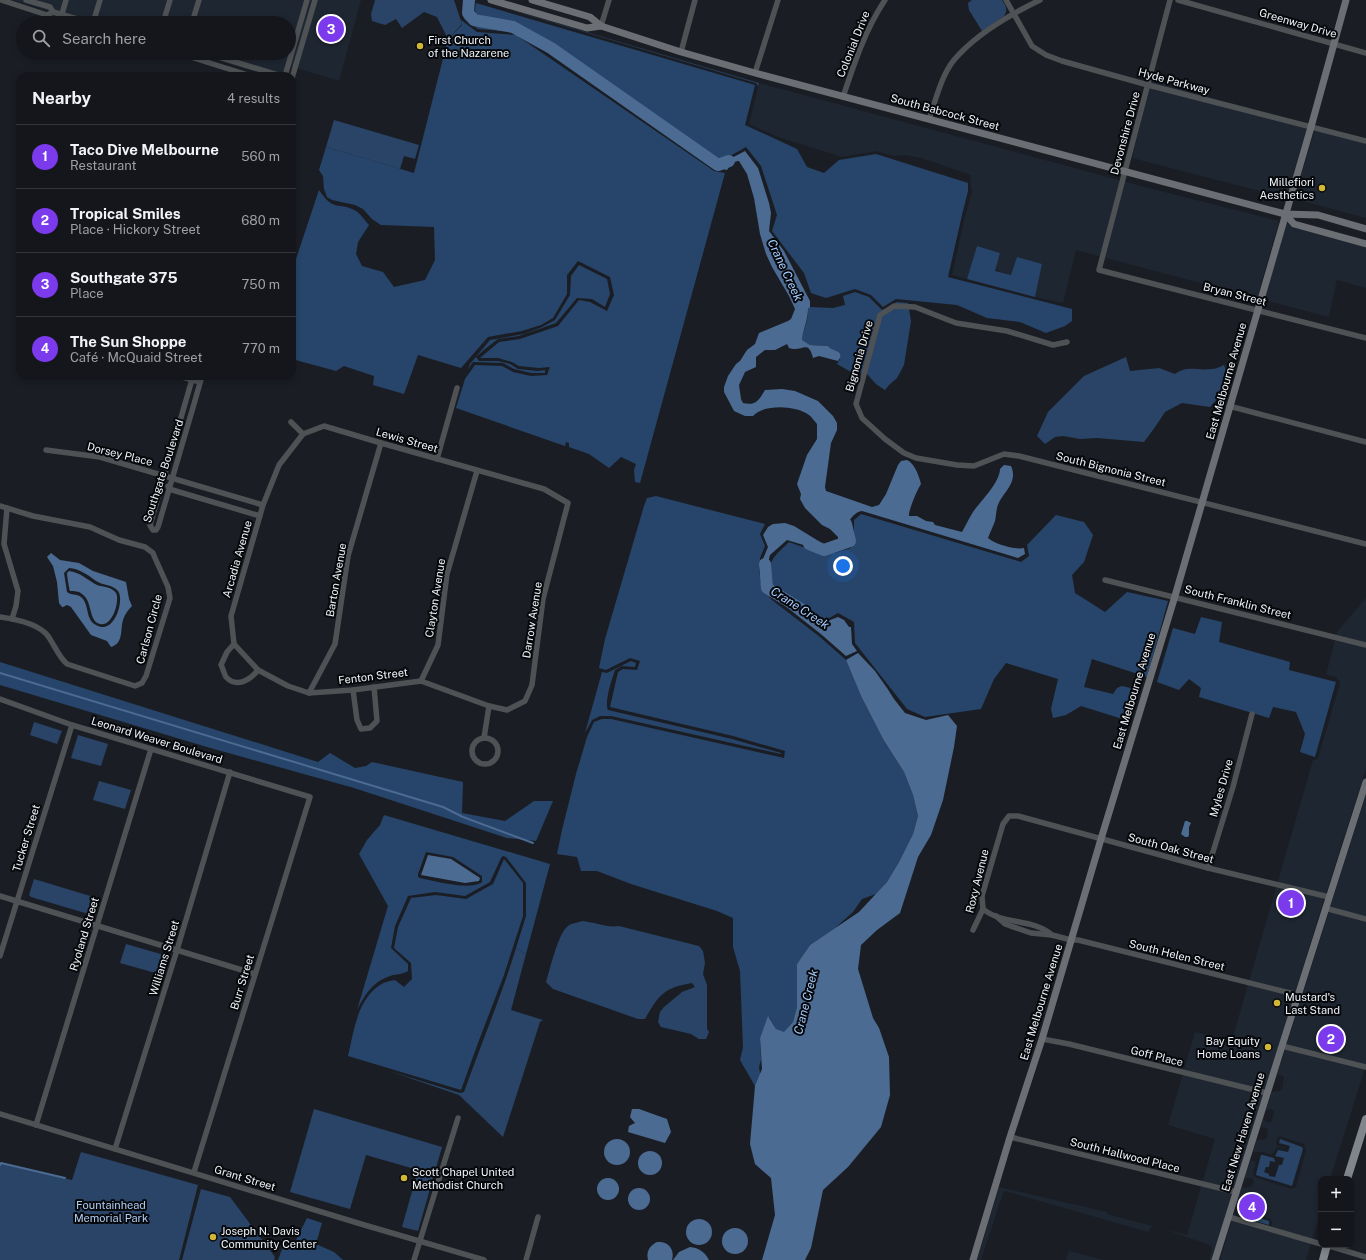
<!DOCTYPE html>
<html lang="en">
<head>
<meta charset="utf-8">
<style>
	body { margin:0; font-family:"Public Sans",sans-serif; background:#212328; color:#f1f3f6 }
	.controls { position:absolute; right:12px; bottom:12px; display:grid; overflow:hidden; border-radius:8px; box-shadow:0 2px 6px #0003 }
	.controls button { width:36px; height:36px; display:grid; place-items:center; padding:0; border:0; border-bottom:1px solid #33353a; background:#14161b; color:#f1f3f6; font:20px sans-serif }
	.you { position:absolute; left:843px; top:566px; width:14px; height:14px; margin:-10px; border:3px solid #fff; border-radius:50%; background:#1a73e8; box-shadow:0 0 0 6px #1a73e833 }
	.badge { display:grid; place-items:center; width:26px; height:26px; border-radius:50%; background:#7c3aed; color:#fff; font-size:13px; font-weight:700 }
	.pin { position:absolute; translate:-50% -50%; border:2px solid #fff; box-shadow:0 1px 4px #0006 }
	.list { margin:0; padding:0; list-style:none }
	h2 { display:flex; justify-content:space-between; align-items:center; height:52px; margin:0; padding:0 16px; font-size:17px }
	h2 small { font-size:13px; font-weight:400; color:#9d9fa3 }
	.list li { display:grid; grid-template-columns:26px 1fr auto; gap:12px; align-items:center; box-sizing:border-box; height:64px; padding:0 16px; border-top:1px solid #33353a }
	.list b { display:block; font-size:15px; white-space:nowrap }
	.list p { margin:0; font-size:13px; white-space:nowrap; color:#9d9fa3 }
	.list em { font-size:13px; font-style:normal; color:#9d9fa3 }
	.icon { flex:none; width:22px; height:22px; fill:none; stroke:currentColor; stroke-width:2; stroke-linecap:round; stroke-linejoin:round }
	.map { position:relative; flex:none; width:1366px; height:1260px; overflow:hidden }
	.search { position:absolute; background:#14161b; box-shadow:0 2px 6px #0003; left:16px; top:16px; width:280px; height:44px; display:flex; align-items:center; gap:10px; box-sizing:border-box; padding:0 14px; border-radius:22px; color:#9d9fa3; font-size:15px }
	.panel { position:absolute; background:#14161b; box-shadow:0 2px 6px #0003; left:16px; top:72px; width:280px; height:308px; border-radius:12px }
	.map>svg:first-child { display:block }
	.built { fill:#1e2631 }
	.green { fill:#294466 }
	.forest { fill:#27456a; fill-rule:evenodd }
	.water { fill:#4c6b93; fill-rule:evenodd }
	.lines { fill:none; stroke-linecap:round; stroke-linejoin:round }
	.stream { stroke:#4c6b93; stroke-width:2 }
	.river { stroke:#4c6b93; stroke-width:12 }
	.street { stroke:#4f5255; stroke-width:5.5 }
	.secondary { stroke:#6b6f74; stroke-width:7 }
	.primary { stroke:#81868c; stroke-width:8 }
	.poi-dot { fill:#d2b735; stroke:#06080b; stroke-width:1.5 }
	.labels { text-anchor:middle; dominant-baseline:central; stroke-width:4; stroke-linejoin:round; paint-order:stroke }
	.street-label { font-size:11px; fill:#f0f4f8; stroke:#06080b }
	.poi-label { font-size:11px; fill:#f0f4f8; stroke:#06080b; text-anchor:start }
	.park-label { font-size:11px; fill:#b0cdf3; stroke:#06080b }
	.water-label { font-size:12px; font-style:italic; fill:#a4cbfe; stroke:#06080b }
</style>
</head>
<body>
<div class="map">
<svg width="1366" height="1260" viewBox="0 0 1366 1260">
	<rect width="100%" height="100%" fill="#1a1e24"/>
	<g class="built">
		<polygon points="12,0 361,0 339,81 287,65 284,76 269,76 193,53 289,53 289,23 91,23"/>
		<polygon points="1150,81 1308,124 1286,198 1132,158"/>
		<polygon points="759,83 1141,186 1279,221 1257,298 1076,250 1063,303 1035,297 1042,264 1011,275 995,270 1000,253 977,246 967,279 952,275 965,216 972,192 970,181 971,175 921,158 905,155 894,156 876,151 842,157 778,137 749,124"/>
		<polygon points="1316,126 1366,139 1366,218 1294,199"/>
		<polygon points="1286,223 1293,227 1366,248 1366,288 1337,280 1329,317 1264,300"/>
		<polygon points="1366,598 1366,769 1325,896 1212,1260 1209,1260 1212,1248 1210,1245 1163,1229 1187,1235 1215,1139 1168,1125 1195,1032 1232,1040 1313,760 1316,760 1318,758 1340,683 1339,680 1337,679 1337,677 1326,675 1337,632"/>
		<polygon points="1366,795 1366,1065 1330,1179 1321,1179 1321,1210 1306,1260 1220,1260 1234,1213 1239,1218 1271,1227 1272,1226 1272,1221 1270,1219 1248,1211 1244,1213 1246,1203 1244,1201 1237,1201 1242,1186 1244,1188 1251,1187 1254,1182 1253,1179 1251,1178 1244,1178 1250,1161 1256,1161 1253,1174 1255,1177 1291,1189 1296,1187 1306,1150 1304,1144 1279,1136 1277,1138 1276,1144 1278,1146 1286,1148 1286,1149 1277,1147 1272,1155 1263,1152 1253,1152 1257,1140 1264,1140 1267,1138 1268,1129 1266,1128 1261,1127 1263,1120 1269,1123 1272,1121 1274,1111 1271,1109 1266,1110 1272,1092 1279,1091 1282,1089 1284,1077 1281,1075 1277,1075"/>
		<polygon points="999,1187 1107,1212 1107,1214 1152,1226 1148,1232 1005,1191 1003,1193 981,1260 977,1260"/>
		<polygon points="1069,1251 1104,1260 1066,1260"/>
	</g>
	<g class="green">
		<polygon points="375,0 454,0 462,24 448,39 437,17 424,12 402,28 396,19 385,25 372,21 371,14"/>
		<polygon points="469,0 477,0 759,83 758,86 756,83 477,0 473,1 471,11 475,16 515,27 518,31 556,51 716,163 714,167 518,32 478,29 464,19"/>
		<path d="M972 0H1002C1006 6 1008 10 1004 16L982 31 969 10 968 3Z"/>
		<polygon points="334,120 419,145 415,159 404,156 400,169 326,147"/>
		<path d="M1126 357 1130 371 1159 368 1175 374C1188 365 1197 371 1211 369 1215 369 1220 367 1224 365L1231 383 1210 407 1182 403 1165 412 1155 427 1144 442 1097 438 1080 439 1063 436 1055 437 1045 444 1037 436 1048 412 1084 376Z"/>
		<polygon points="34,722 62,731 57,744 30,735"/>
		<polygon points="78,735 108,744 101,766 71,758"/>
		<polygon points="99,781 131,790 125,809 93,800"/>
		<polygon points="34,879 97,898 92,915 31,897 29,895"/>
		<path d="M582 921C594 922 608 928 619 926L699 946 703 951 705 963 703 974 707 985V1029L709 1032 706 1039H699L691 1034 661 1027 658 1022 660 1012 664 1007 682 992 695 987 692 983C663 988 659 995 645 1019H638L553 989 546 982C550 970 558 933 568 926 571 923 577 923 582 921Z"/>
		<polygon points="126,944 164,955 159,974 120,963"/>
		<path d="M516 948 526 954 511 1010 543 1020 540 1022 503 1137 459 1095 389 1071 460 1093 464 1092C481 1044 501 997 516 948Z"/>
		<polygon points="314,1109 442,1147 418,1231 402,1227 418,1170 366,1155 350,1209 290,1192"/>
		<polygon points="1280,1139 1302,1147 1303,1149 1292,1186 1256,1175 1256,1174 1261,1155 1263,1155 1274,1158 1275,1162 1270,1161 1269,1167 1266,1167 1264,1172 1269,1174 1269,1176 1275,1177 1279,1165 1282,1165 1284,1158 1275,1156 1278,1150 1288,1152 1290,1146 1279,1143"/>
		<polygon points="81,1152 198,1185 179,1260 0,1260 0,1163 72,1180"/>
		<polygon points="201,1189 230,1197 275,1257 274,1260 182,1260"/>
		<polygon points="1248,1214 1269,1221 1269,1225 1245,1218"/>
	</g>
	<g class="forest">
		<polygon points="476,3 755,85 745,125 797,149 807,167 824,173 839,160 876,154 968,183 968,191 962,215 948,277 1072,309 1072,321 1065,326 1046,333 1020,322 987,318 957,305 896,299 883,307 871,295 855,289 826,298 811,293 804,273 772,231 777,215 761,166 746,147 721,161 716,160 557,49 520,28 516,25 476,14 475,10"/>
		<path d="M461 20 477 32 516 35 714 171 725 173 640 483 635 482 634 470 636 464 621 457 609 468 589 454 569 447V443L566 442 565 446 456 408 465 379 475 365 502 366 513 372 531 376 547 375 550 367 539 368 519 366 512 362 498 358H480L499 342 520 339 558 326 579 300 590 302 607 311 614 295 610 277 578 261 567 275V294L553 318 541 325 522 331 488 337 461 368 418 355 404 394 373 385 374 376 344 366 336 371 292 359V271L319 190C334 213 338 201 356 211 361 214 365 221 369 225L358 242 356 254 362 266 383 272 394 287 425 280 435 260 434 227 381 225 372 219 363 209 355 205 332 200 327 197 324 189 323 176 319 170 326 147 414 173 448 39 462 25Z"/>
		<polygon points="977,246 1000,253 995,271 1011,275 1017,257 1042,264 1035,297 967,279"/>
		<polygon points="579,265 607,279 610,294 605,307 592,299 577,298 556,323 519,336 498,339 485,349 476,357 479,361 498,361 510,364 518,369 538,371 545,370 545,373 531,373 514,369 503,363 473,362 468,369 470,364 490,340 524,334 542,327 555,320 570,295 571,276"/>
		<path d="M855 292 869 297 882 310 885 309 897 302 908 303 911 321 904 365 897 378 889 385 885 390 876 384 867 374 851 372 837 364 840 359 828 346 810 345 802 340C803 329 809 320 808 309L810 307 833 308 845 305 843 296Z"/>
		<polygon points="656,496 765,524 760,534 765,546 760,558 759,571 762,589 772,600 820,637 846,660 861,696 883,739 904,772 913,795 918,816 913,834 899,862 887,882 876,894 862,899 853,912 834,929 810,945 797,964 797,1007 793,1022 784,1033 776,1029 769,1017 760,1038 761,1060 759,1067 761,1079 759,1087 755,1086 740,1060 743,1047 740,971 733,947 733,918 717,911 631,884 597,871 581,871 577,857 557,854 562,830 576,774 587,737 594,722 602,719 611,719 784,758 785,751 733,736 610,707 618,672 623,669 637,670 640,661 630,658 606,670 599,668 605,639 644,506 647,498"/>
		<path d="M861 514 1021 562 1029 556 1027 545 1056 515 1084 522 1093 535 1084 562 1072 575 1075 593 1105 612 1127 592 1168 601 1147 677 1092 659 1084 687 1113 694 1117 688 1122 686 1139 690 1129 721 1081 706 1066 715 1053 718 1051 709 1058 679 1006 663 994 679 981 709 925 717 907 709 855 643 854 622 838 613 826 620 770 587C769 560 770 560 789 542L819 553H835L851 548 854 530V520Z"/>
		<polygon points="1201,617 1222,622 1219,642 1290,662 1289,670 1336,682 1315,757 1300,752 1305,734 1296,712 1273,707 1269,718 1199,697 1201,688 1189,679 1179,690 1157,682 1173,628 1195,634"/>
		<path d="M631 661 636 663 635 667 622 666 615 670C612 679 604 702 608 710L732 739 781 753V754L611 716H600L592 720 585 733 602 672 607 673Z"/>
		<polygon points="0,662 318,762 330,753 355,768 366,766 372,762 463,782 462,813 505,821 534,801 553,801 536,841 507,838 354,788 207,747 0,685"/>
		<path d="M384 815 550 864 526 954 516 948 526 916V883L506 857 503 856 501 858 490 882 465 896 435 892 408 896 395 926 391 948 408 964V971C403 974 399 974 393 975 373 981 366 993 357 1010L388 906 359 854 367 840 380 825ZM426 852 453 857 482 876V882C472 891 434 881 420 878L418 877V874Z"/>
		<path d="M504 859 523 883V916L504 975 478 1043 461 1090 348 1056C354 1031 357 1000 380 985 384 982 390 981 395 980L404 987 412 979 411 963 394 948 398 927 411 898 436 895 466 899 493 884Z"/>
		<polygon points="307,1218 322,1223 316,1244 334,1252 343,1260 278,1260 284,1244 294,1244"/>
	</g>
	<g class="water">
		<path d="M745 151 758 168 769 203 771 213 769 231 784 251 810 301V307L808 309C808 320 803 329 802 340L810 345 828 346C832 352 846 350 838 361L819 356 813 358C808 338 802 353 789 348L787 344 775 350H765L756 357V367L745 372 739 385 741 399 743 403C756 406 759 400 765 390L782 389 795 391 818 401 833 416 837 423V430L831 443 825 487 826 491 872 507 879 505 886 494 898 465 901 461 907 460C915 464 919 476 921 484 918 488 908 511 909 516H917L926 521 933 522 935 525 962 532C966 525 969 518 973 512 981 501 1000 482 1000 469L1004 465 1011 466C1019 484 1001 493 997 508 996 512 996 517 995 521 993 527 990 532 988 538 994 544 1015 550 1024 548L1025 554 1018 558 862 511C855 512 851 518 848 523L851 532 848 546 834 550H820L787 540 770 555 766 570 767 588 825 622 838 617 844 620 849 627H851L852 644 857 651 846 656 822 635 774 597 765 588 762 571 763 559 768 547 763 535 768 527 773 524 785 523 794 526 830 548H833L836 546 838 540V537L830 529 822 525 805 508 800 499 801 494 797 484 807 455 817 439V424C814 421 812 417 809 415 796 405 763 404 753 416H745L734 411 724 392V387L728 376 736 364 740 361 747 350 755 344 759 333 788 321 791 319 795 309 789 296 772 267 766 254 760 234 754 198 747 174 739 161C733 161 730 166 727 170L714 167 716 163H722Z"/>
		<path d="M51 553 60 560 79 563 93 571 126 582 129 599 132 606C128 610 125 614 123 620 120 630 124 643 111 647L107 641 91 635 71 607 67 605 63 607H62L59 603 57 582 53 566 47 557ZM69 568C80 569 88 575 96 581 104 586 112 584 118 591 125 600 114 636 96 625 86 620 89 607 83 599 79 593 72 596 67 592L64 573Z"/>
		<path d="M69 571C80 572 87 580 97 585 103 587 112 587 116 593 120 600 113 627 100 624 88 621 93 601 82 594 79 591 74 591 70 591 69 588 67 576 67 573Z"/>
		<polygon points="858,653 875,671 887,688 894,699 905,713 926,720 948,715 957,726 954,747 943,800 931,835 918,857 900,913 877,930 861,945 858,969 873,1018 879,1028 889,1057 890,1095 881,1127 848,1167 823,1190 811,1248 805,1260 762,1260 775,1215 771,1178 755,1164 750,1144 755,1086 762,1069 760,1038 768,1016 776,1029 784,1032 793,1022 797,1007 797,964 810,945 859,912 887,882 899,862 913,834 918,816 913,795 904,772 883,739 861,696 846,660"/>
		<polygon points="1185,821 1187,821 1191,823 1189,827 1189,835 1188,837 1185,837 1181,834"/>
		<polygon points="428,855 451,859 480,878 479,881 465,883 421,875"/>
		<polygon points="632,1109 639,1109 667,1119 671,1132 665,1143 628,1132 629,1126 635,1123 630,1117"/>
		<circle cx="617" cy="1152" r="13"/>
		<circle cx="650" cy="1163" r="12"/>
		<circle cx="608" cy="1189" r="11"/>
		<circle cx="639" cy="1199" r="11"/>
		<circle cx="699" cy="1232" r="13"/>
		<circle cx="735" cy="1241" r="13"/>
		<path d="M657 1242C668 1241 675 1249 672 1260H648C646 1252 649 1246 657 1242Z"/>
		<path d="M690 1247C699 1248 705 1252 709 1260H673L679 1252Z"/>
	</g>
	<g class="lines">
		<g class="stream">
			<polyline points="0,673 443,807 463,817 533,843"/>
			<polyline points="0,1165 1,1163 65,1178"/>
		</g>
		<g class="river">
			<polyline points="469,0 468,13 474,20 513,27 551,48 718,165 729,161"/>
			<polyline points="809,544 824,550 850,541 846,524"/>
			<polyline points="765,564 767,588 801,609"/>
		</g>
		<g class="street">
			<polyline points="1,0 47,15 53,12 91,23"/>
			<polyline points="26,0 50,7 53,12"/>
			<polyline points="1006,0 1032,46 1046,55 1062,61 1148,85 1366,141"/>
			<polyline points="1170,0 1099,270 1366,338"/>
			<polyline points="1178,0 1366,53"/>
			<polyline points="62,14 66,0"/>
			<polyline points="93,23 100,0"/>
			<polyline points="163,23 170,0"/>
			<polyline points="192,23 199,0"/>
			<polyline points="601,26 609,0"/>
			<polyline points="681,52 695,0"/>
			<polyline points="178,53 251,76"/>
			<polyline points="206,53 281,76"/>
			<polyline points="755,73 778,0"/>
			<polyline points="285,76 307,0"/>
			<polyline points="292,78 315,0"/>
			<path d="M843 97C854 64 865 30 885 0"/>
			<path d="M929 119C936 100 941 76 954 60 975 35 1011 14 1040 0"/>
			<polyline points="1067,342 1053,345 1007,331 956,323 915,307 894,306 880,315 856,404 862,418 885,439 904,453 916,458 957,465 974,466 1004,454 1019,456 1366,544"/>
			<polyline points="179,376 200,382"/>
			<polyline points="193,376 150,525 153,530 156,530 158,527 194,404 202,376"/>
			<polyline points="1229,406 1366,442"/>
			<polyline points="291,422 303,434"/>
			<polygon points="324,426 381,443 544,489 568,503 543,599 532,685 525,701 507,710 489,706 421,681 353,690 309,693 288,686 258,670 234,644 231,616 263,505 279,465 303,434"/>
			<polyline points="46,450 100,457 263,505"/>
			<polyline points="437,459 457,388"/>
			<polyline points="168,486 169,489 260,516"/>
			<path d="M0 506 33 516 90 527 119 540 145 547 153 553 155 558 168 587 170 598 146 676 142 683 135 686 67 664C58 656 55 646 48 636 38 623 15 619 0 617"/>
			<polyline points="7,508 4,544 18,591 16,606 12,619"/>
			<polyline points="1105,580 1366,645"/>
			<path d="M234 644 227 652 221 665C223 668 224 674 226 677 237 689 251 679 258 670"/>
			<polyline points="421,681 438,645 447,574 477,471"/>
			<polyline points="353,690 357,720 361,729 370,728 377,721 374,687"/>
			<polyline points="309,693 335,644 348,556 381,443"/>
			<polyline points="0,699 72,725 310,797 194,1172"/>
			<polyline points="484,738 489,706"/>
			<circle cx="485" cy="751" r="13"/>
			<polyline points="1208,868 1233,787 1252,714"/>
			<polyline points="0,896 255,974"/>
			<polyline points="1325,908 1366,919"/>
			<path d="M983 909C1002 925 1033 918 1052 935"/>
			<polyline points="996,916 1005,924 1031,933 1052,935 1071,940 1078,940 1298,995"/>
			<polyline points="973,930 983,909 982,896 1003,824 1009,816 1018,816 1208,868 1329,897"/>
			<polyline points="0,956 72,725"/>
			<polyline points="1042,1039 1069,1044 1267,1093"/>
			<polyline points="1282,1046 1366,1067"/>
			<polyline points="0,1114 361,1224 484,1260"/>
			<polyline points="36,1125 151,749"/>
			<polyline points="1010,1137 1236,1192"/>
			<polyline points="115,1149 177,950 230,772"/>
			<polyline points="1229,1217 1321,1244"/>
			<polyline points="1326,1245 1366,1257"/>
			<polyline points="414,1260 458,1118"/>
			<polyline points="526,1260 538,1217"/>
		</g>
		<g class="secondary">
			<polyline points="491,0 587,28 601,26"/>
			<polyline points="532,0 590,17 601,26 681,52 755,73 1285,214 1318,215 1366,229"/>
			<polyline points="1285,214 1294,224 1366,244"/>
			<polyline points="973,1260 1010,1137 1042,1039 1101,839 1175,596 1311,127 1346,0"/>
			<polyline points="1215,1260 1281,1049 1366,782"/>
		</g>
		<g class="primary">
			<polyline points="1347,1179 1366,1119"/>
			<polyline points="1323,1260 1327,1245"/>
		</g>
	</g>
	<g class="poi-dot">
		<circle cx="420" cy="46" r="4"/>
		<circle cx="1322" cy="188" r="4"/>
		<circle cx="1277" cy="1003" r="4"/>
		<circle cx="1268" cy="1047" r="4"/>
		<circle cx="404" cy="1178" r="4"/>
		<circle cx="213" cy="1237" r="4"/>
	</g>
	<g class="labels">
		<g class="street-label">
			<text transform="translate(1298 23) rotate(16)">Greenway Drive</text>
			<text transform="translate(853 44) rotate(-68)">Colonial Drive</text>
			<text transform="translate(1174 81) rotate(15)">Hyde Parkway</text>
			<text transform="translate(945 112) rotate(15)">South Babcock Street</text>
			<text transform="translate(1125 133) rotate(-75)">Devonshire Drive</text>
			<text transform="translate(1235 294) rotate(14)">Bryan Street</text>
			<text transform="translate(859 356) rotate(-74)">Bignonia Drive</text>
			<text transform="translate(1226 381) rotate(-74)">East Melbourne Avenue</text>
			<text transform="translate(407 440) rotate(16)">Lewis Street</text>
			<text transform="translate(120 454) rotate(14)">Dorsey Place</text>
			<text transform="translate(1111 469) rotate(14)">South Bignonia Street</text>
			<text transform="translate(163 471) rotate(-72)">Southgate Boulevard</text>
			<text transform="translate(237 559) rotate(-74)">Arcadia Avenue</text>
			<text transform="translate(336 580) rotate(-80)">Barton Avenue</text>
			<text transform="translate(435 598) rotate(-81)">Clayton Avenue</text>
			<text transform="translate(1238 602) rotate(14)">South Franklin Street</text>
			<text transform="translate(532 620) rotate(-81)">Darrow Avenue</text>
			<text transform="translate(149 629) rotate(-75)">Carlson Circle</text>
			<text transform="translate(373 676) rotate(-7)">Fenton Street</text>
			<text transform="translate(1134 691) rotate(-73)">East Melbourne Avenue</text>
			<text transform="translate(157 740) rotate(17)">Leonard Weaver Boulevard</text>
			<text transform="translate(1221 788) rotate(-74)">Myles Drive</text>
			<text transform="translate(26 838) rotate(-73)">Tucker Street</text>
			<text transform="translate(1171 848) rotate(15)">South Oak Street</text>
			<text transform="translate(977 881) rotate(-76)">Roxy Avenue</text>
			<text transform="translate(84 934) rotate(-73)">Ryoland Street</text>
			<text transform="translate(1177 955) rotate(14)">South Helen Street</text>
			<text transform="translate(164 958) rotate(-73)">Williams Street</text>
			<text transform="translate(242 982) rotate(-73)">Burr Street</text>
			<text transform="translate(1041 1002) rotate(-73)">East Melbourne Avenue</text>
			<text transform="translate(1157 1056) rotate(14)">Goff Place</text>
			<text transform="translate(1243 1132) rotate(-73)">East New Haven Avenue</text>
			<text transform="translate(1125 1155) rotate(14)">South Hallwood Place</text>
			<text transform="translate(245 1178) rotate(17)">Grant Street</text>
		</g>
		<g class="poi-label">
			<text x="428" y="40">First Church<tspan x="428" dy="13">of the Nazarene</tspan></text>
			<text x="1314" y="182" text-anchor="end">Millefiori<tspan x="1314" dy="13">Aesthetics</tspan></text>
			<text x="1285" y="997">Mustard's<tspan x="1285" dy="13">Last Stand</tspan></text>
			<text x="1260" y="1041" text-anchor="end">Bay Equity<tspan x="1260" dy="13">Home Loans</tspan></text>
			<text x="412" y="1172">Scott Chapel United<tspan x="412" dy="13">Methodist Church</tspan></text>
			<text x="221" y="1231">Joseph N. Davis<tspan x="221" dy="13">Community Center</tspan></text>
		</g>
		<g class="park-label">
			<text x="111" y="1205">Fountainhead<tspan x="111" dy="13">Memorial Park</tspan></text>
		</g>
		<g class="water-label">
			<text transform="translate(785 270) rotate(65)">Crane Creek</text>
			<text transform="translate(800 608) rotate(33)">Crane Creek</text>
			<text transform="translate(806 1002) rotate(-76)">Crane Creek</text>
		</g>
	</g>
</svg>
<div class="controls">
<button>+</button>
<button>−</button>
</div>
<div class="you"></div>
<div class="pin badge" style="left:1291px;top:903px">1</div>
<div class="pin badge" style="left:1331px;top:1039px">2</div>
<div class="pin badge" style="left:331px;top:29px">3</div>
<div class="pin badge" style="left:1252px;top:1207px">4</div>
<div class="search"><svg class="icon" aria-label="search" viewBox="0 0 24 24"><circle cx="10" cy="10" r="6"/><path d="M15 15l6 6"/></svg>Search here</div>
<section class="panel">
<h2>Nearby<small>4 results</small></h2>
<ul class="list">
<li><span class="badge">1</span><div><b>Taco Dive Melbourne</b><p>Restaurant</p></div><em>560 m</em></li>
<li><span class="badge">2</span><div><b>Tropical Smiles</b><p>Place · Hickory Street</p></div><em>680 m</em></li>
<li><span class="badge">3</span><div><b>Southgate 375</b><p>Place</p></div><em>750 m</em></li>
<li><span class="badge">4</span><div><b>The Sun Shoppe</b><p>Café · McQuaid Street</p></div><em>770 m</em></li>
</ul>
</section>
</div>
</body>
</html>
